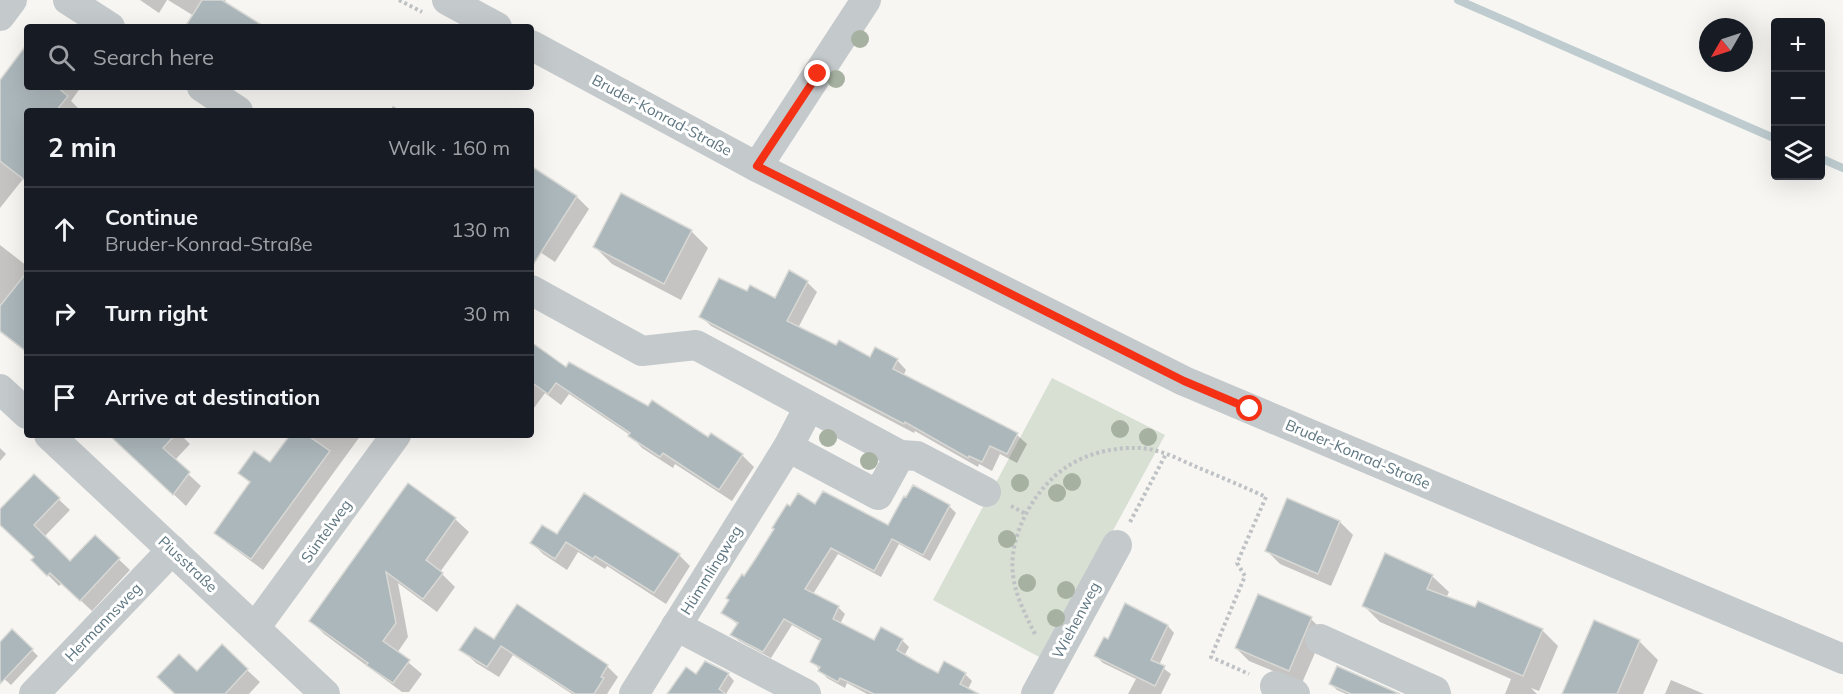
<!DOCTYPE html>
<html lang="en">
<head>
<meta charset="utf-8">
<style>
	body { margin:0; font-family:Mulish,sans-serif; background:#242831; color:#f1f3f6 }
	.controls { position:absolute; right:18px; top:18px; display:grid; overflow:hidden; border-radius:6px; box-shadow:0 6px 24px #0002 }
	.controls button { width:54px; height:54px; display:grid; place-items:center; padding:0; border:0; border-bottom:2px solid #363941; background:#171b24; color:#f1f3f6; font:30px sans-serif }
	.compass { position:absolute; left:1699px; top:18px; width:54px; height:54px; border-radius:50%; background:#171b24; box-shadow:0 6px 24px #0002; rotate:231deg }
	.stop { position:absolute; width:18px; height:18px; margin:-14px; border:4px solid #f43015; border-radius:50%; background:#fff }
	.stop.end { background:#f43015; border-color:#fff; box-shadow:0 2px 6px #0008 }
	.list { margin:0; padding:0; list-style:none }
	h2 { display:flex; justify-content:space-between; align-items:center; height:78px; margin:0; padding:0 24px; font-size:26px }
	h2 small { font-size:20px; font-weight:400; color:#9ea1a6 }
	.list li { display:grid; grid-template-columns:39px 1fr auto; gap:18px; align-items:center; box-sizing:border-box; height:84px; padding:0 24px; border-top:2px solid #363941 }
	.list b { display:block; font-size:22px; white-space:nowrap }
	.list p { margin:0; font-size:20px; white-space:nowrap; color:#9ea1a6 }
	.list em { font-size:20px; font-style:normal; color:#9ea1a6 }
	.icon { flex:none; width:33px; height:33px; fill:none; stroke:currentColor; stroke-width:2; stroke-linecap:round; stroke-linejoin:round }
	.map { position:relative; flex:none; width:1843px; height:694px; overflow:hidden }
	.search { position:absolute; background:#171b24; box-shadow:0 6px 24px #0002; left:24px; top:24px; width:510px; height:66px; display:flex; align-items:center; gap:15px; box-sizing:border-box; padding:0 21px; border-radius:6px; color:#9ea1a6; font-size:22px }
	.panel { position:absolute; background:#171b24; box-shadow:0 6px 24px #0002; left:24px; top:108px; width:510px; height:330px; border-radius:6px }
	.map>svg:first-child { display:block }
	.green { fill:#d8dfd3 }
	.shadow { fill:#0003 }
	.lines { fill:none; stroke-linecap:round; stroke-linejoin:round }
	.stream { stroke:#beccd0; stroke-width:8 }
	.building { fill:#acb7bb; stroke:#d8d8d5; stroke-width:1.5 }
	.path { stroke:#bfc2c4; stroke-width:4; stroke-dasharray:3 3; stroke-linecap:butt }
	.minor { stroke:#c4c9cc; stroke-width:30 }
	.tree { fill:#a7b1a1 }
	.route { stroke:#f43015; stroke-width:8 }
	.labels { text-anchor:middle; dominant-baseline:central; stroke-width:6; stroke-linejoin:round; paint-order:stroke }
	.street-label { font-size:15px; fill:#5e7681; stroke:#fff }
</style>
</head>
<body>
<div class="map">
<svg width="1843" height="694" viewBox="0 0 1843 694">
	<rect width="100%" height="100%" fill="#f7f6f3"/>
	<polygon class="green" points="1052,378 1165,435 1043,659 933,600"/>
	<g class="shadow">
		<polygon points="140,0 167,0 159,13"/>
		<polygon points="168,0 225,0 228,5 259,27 187,27 194,16"/>
		<polygon points="27,47 27,87 81,87 71,101 78,108 76,111 27,111 27,174 0,208 0,82"/>
		<polygon points="393,106 401,111 390,111"/>
		<polygon points="531,168 577,197 589,209 555,262 531,246"/>
		<polygon points="691,231 708,248 681,300 612,264 595,247"/>
		<polygon points="0,245 27,266 27,353 0,332"/>
		<polygon points="807,282 817,292 798,328 837,347 871,359 897,360 906,370 903,376 1017,435 1027,444 1017,463 1000,454 992,471 979,464 978,467 915,431 914,433 711,326 701,316 748,293 776,300"/>
		<polygon points="531,344 566,369 742,455 754,467 732,501 675,464 673,468 642,448 630,435 569,394 561,405 545,393 531,412"/>
		<polygon points="111,435 181,435 190,444 174,461 201,486 186,506"/>
		<polygon points="292,435 361,435 263,570 228,544 216,533 251,484 240,473 271,464"/>
		<polygon points="0,448 6,454 0,461"/>
		<polygon points="34,476 70,510 44,537 70,564 95,537 130,570 92,611 62,583 59,586 33,560 36,557 0,524 0,509"/>
		<polygon points="409,485 455,519 469,532 440,572 455,587 437,612 398,583 408,637 397,653 422,674 409,692 402,692 324,634 311,621"/>
		<polygon points="1288,500 1340,522 1353,535 1331,586 1280,564 1267,551"/>
		<polygon points="815,506 888,528 949,506 956,513 930,561 899,544 881,577 838,554 813,594 838,607 845,614 840,624 874,642 902,640 909,647 904,656 938,675 955,668 965,674 972,681 968,689 978,694 867,694 847,683 845,688 827,678 812,661 822,642 792,625 771,658 739,641 732,635 738,625 723,612 745,578"/>
		<polygon points="558,536 679,555 690,566 666,604 607,566 605,569 578,552 567,570 543,554 532,543"/>
		<polygon points="1432,576 1449,592 1446,598 1542,630 1558,646 1539,691 1531,688 1537,694 1505,694 1511,679 1380,622 1364,606"/>
		<polygon points="1259,596 1311,619 1324,632 1302,683 1249,661 1236,648"/>
		<polygon points="1126,605 1168,626 1174,633 1159,665 1171,674 1161,694 1128,694 1136,679 1103,663 1096,656 1108,641"/>
		<polygon points="517,606 607,666 618,677 607,694 572,694 513,655 499,677 476,663 465,653 494,641"/>
		<polygon points="12,631 38,656 11,685 0,675 0,644"/>
		<polygon points="1639,641 1658,660 1643,694 1564,694"/>
		<polygon points="247,670 260,682 249,694 184,694 197,673"/>
		<polygon points="728,674 734,681 726,694 669,694 697,676"/>
		<polygon points="1671,680 1704,694 1665,694"/>
		<polygon points="1331,684 1396,694 1346,694 1337,690"/>
	</g>
	<g class="lines">
		<g class="stream">
			<polyline points="1458,0 1776,139"/>
			<polyline points="1820,158 1843,168"/>
		</g>
	</g>
	<g class="building">
		<polygon points="202,0 222,0 265,27 185,27"/>
		<polygon points="27,44 27,87 57,87 68,96 56,111 27,111 27,182 0,161 0,80"/>
		<polygon points="531,166 577,196 531,268"/>
		<polygon points="621,193 692,230 664,284 593,247"/>
		<polygon points="789,270 808,281 787,321 836,345 839,340 870,357 875,347 898,359 893,369 1018,433 1007,454 990,446 982,462 969,456 968,458 905,422 904,424 699,317 719,278 747,291 750,285 775,298"/>
		<polygon points="27,272 27,352 0,331 0,306"/>
		<polygon points="531,342 566,367 569,362 648,406 652,400 708,437 711,433 743,454 719,490 663,453 660,457 628,436 630,433 556,383 548,394 531,382"/>
		<polygon points="109,435 175,435 163,448 190,472 173,495"/>
		<polygon points="290,435 307,435 330,451 251,559 214,533 250,482 238,473 254,451 270,462"/>
		<polygon points="34,474 60,498 34,525 70,561 95,535 120,558 80,601 50,573 47,576 31,560 34,557 0,525 0,509"/>
		<polygon points="408,483 456,518 426,560 443,573 423,599 386,572 396,623 383,641 410,660 393,683 366,665 368,663 309,621"/>
		<polygon points="913,485 950,505 923,555 892,539 874,571 831,548 805,589 839,606 833,619 874,640 881,627 903,639 897,650 917,662 938,673 944,661 966,673 960,684 979,694 874,694 840,678 838,682 818,671 820,667 810,662 821,639 784,619 763,652 730,635 738,623 721,613 729,600 726,598 742,574 744,576 756,558 774,529 772,528 787,504 790,506 798,493 815,504 823,491 888,525 904,496 906,497"/>
		<polygon points="584,493 680,554 654,593 595,556 593,559 566,542 555,559 530,543 542,525 557,534"/>
		<polygon points="1287,498 1340,521 1318,574 1265,551"/>
		<polygon points="1385,553 1433,575 1427,589 1475,607 1478,601 1543,629 1523,676 1362,606"/>
		<polygon points="1258,594 1312,617 1289,671 1235,648"/>
		<polygon points="1125,603 1168,625 1151,660 1165,666 1155,686 1094,656 1104,637 1108,639"/>
		<polygon points="517,604 608,665 601,677 604,678 594,694 575,694 501,646 487,667 459,650 475,627 494,639"/>
		<polygon points="1594,620 1640,640 1617,694 1562,694"/>
		<polygon points="12,629 33,649 0,684 0,642"/>
		<polygon points="222,644 248,669 225,694 175,694 157,677 179,654 197,671"/>
		<polygon points="705,661 729,673 719,689 726,694 667,694 686,667 696,674"/>
		<polygon points="1337,666 1400,694 1351,694 1329,684"/>
	</g>
	<g class="lines">
		<g class="path">
			<polyline points="399,0 422,12"/>
			<polyline points="1011,506 1026,514"/>
			<polyline points="1130,522 1166,454"/>
			<path d="M1035 634C1025 614 1016 597 1013 575 1008 535 1035 487 1068 466 1088 453 1115 447 1138 448 1159 448 1180 460 1199 468 1221 477 1244 487 1266 497L1237 563 1245 576 1211 657 1249 674"/>
		</g>
		<g class="minor">
			<polyline points="68,0 110,27"/>
			<polyline points="447,0 497,27"/>
			<polyline points="0,16 12,0"/>
			<polyline points="531,45 757,167 1184,381 1843,659"/>
			<polyline points="202,87 238,111"/>
			<polyline points="757,167 866,0"/>
			<polyline points="531,290 642,351 696,345 900,455 878,495 788,447"/>
			<polyline points="0,389 27,414"/>
			<polyline points="49,435 325,694"/>
			<polyline points="900,455 917,456 986,492"/>
			<polyline points="676,626 806,694"/>
			<polyline points="255,628 396,435"/>
			<polyline points="1320,639 1435,691 1436,694"/>
			<polyline points="1275,686 1295,694"/>
			<polyline points="34,694 172,550"/>
			<polyline points="634,694 788,447 809,407"/>
			<polyline points="1036,694 1117,545"/>
		</g>
	</g>
	<g class="tree">
		<circle cx="860" cy="39" r="9"/>
		<circle cx="836" cy="79" r="9"/>
		<circle cx="1120" cy="429" r="9"/>
		<circle cx="1148" cy="437" r="9"/>
		<circle cx="828" cy="438" r="9"/>
		<circle cx="869" cy="461" r="9"/>
		<circle cx="1072" cy="482" r="9"/>
		<circle cx="1020" cy="483" r="9"/>
		<circle cx="1057" cy="493" r="9"/>
		<circle cx="1007" cy="539" r="9"/>
		<circle cx="1027" cy="583" r="9"/>
		<circle cx="1066" cy="590" r="9"/>
		<circle cx="1056" cy="618" r="9"/>
	</g>
	<g class="lines">
		<polyline class="route" points="818,74 757,166 1184,381 1250,409"/>
	</g>
	<g class="labels">
		<g class="street-label">
			<text transform="translate(662 115) rotate(28)">Bruder-Konrad-Straße</text>
			<text transform="translate(1358 454) rotate(23)">Bruder-Konrad-Straße</text>
			<text transform="translate(326 531) rotate(-54)">Süntelweg</text>
			<text transform="translate(188 564) rotate(43)">Piusstraße</text>
			<text transform="translate(711 570) rotate(-58)">Hümmlingweg</text>
			<text transform="translate(1076 620) rotate(-62)">Wiehenweg</text>
			<text transform="translate(103 622) rotate(-46)">Hermannsweg</text>
		</g>
	</g>
</svg>
<div class="controls">
<button>+</button>
<button>−</button>
<button><svg class="icon" aria-label="layers" viewBox="0 0 24 24"><path d="M12 4l9 5-9 5-9-5zM3 14l9 5 9-5"/></svg></button>
</div>
<svg class="compass" viewBox="-18 -18 36 36"><path d="M0-13l5 13h-10z" fill="#e53935"/><path d="M0 13l5-13h-10z" fill="#9ea1a6"/></svg>
<div class="stop" style="left:1250px;top:409px"></div>
<div class="stop end" style="left:818px;top:74px"></div>
<div class="search"><svg class="icon" aria-label="search" viewBox="0 0 24 24"><circle cx="10" cy="10" r="6"/><path d="M15 15l6 6"/></svg>Search here</div>
<section class="panel">
<h2>2 min<small>Walk · 160 m</small></h2>
<ul class="list">
<li><svg class="icon" aria-label="ahead" viewBox="0 0 24 24"><path d="M12 20V5M6 11l6-6 6 6"/></svg><div><b>Continue</b><p>Bruder-Konrad-Straße</p></div><em>130 m</em></li>
<li><svg class="icon" aria-label="right" viewBox="0 0 24 24"><path d="M7 20v-9h11M14 6l5 5-5 5"/></svg><div><b>Turn right</b></div><em>30 m</em></li>
<li><svg class="icon" aria-label="arrive" viewBox="0 0 24 24"><path d="M6 21V4h12l-3 4 3 4H6"/></svg><div><b>Arrive at destination</b></div></li>
</ul>
</section>
</div>
</body>
</html>
